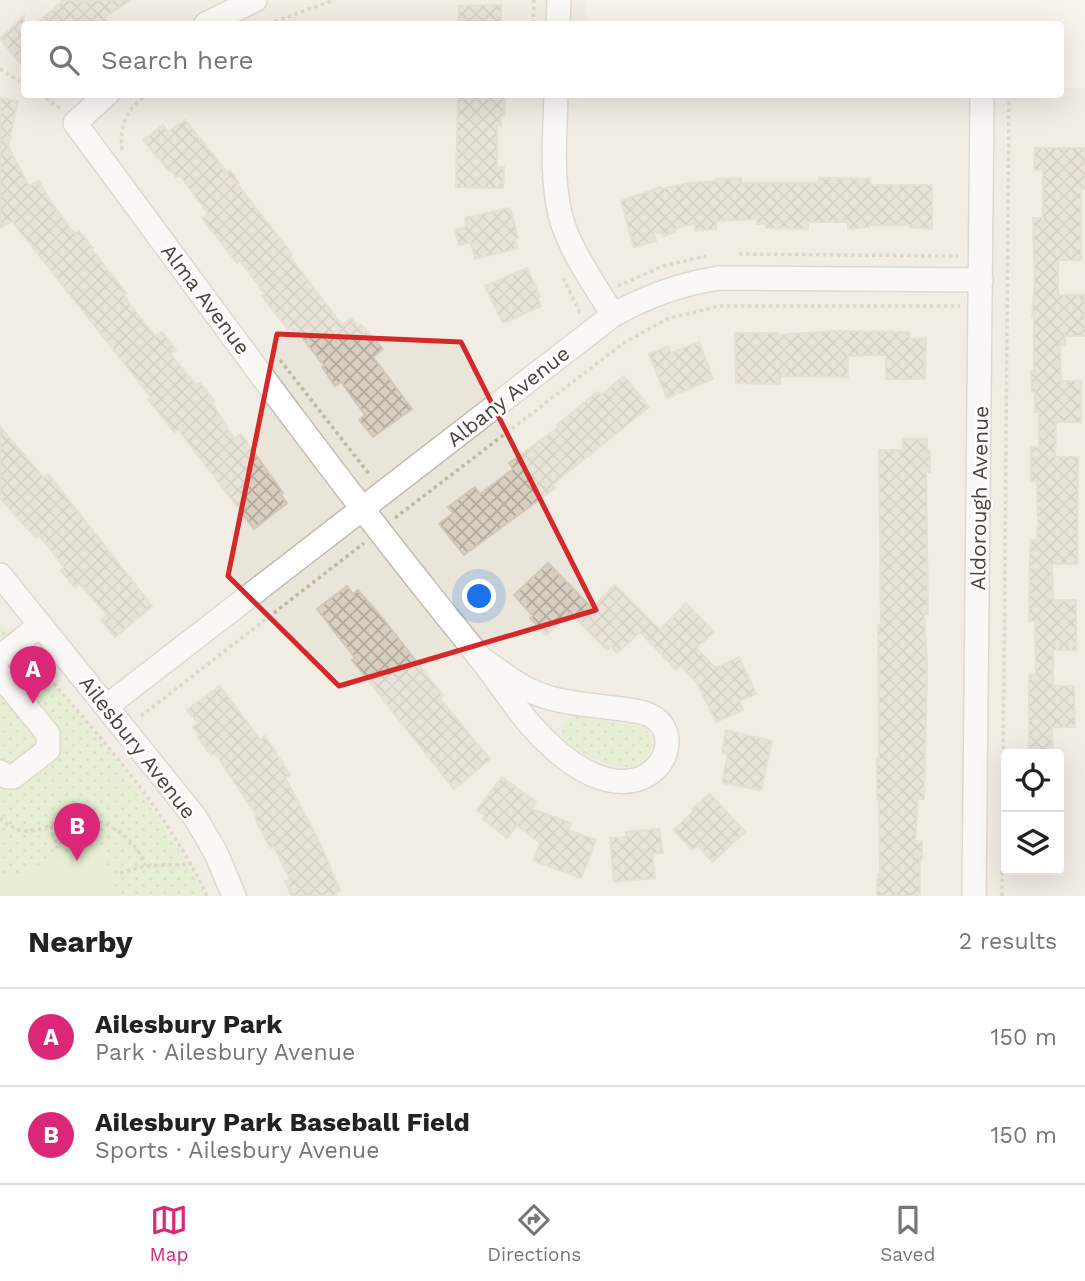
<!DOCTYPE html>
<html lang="en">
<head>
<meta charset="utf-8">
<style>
	body { margin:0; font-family:"Work Sans",sans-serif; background:#f2f2f2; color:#222 }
	.controls { position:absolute; right:21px; bottom:21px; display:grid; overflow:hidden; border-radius:7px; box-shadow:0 7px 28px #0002 }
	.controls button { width:63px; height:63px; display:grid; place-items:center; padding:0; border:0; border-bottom:2px solid #e0e0e0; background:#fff; color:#222; font:35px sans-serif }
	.you { position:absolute; left:480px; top:597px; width:24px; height:24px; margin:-18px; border:5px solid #fff; border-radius:50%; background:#1a73e8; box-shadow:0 0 0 10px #1a73e833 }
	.badge { display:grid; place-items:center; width:46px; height:46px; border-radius:50%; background:#db2777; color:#fff; font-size:23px; font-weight:700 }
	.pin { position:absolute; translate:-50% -58px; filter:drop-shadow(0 2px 4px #0008) }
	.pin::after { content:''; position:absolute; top:37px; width:24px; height:21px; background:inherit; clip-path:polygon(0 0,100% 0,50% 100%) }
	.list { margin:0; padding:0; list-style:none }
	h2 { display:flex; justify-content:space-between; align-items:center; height:91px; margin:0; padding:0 28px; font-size:30px }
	h2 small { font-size:23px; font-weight:400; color:#767676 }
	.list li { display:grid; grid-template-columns:46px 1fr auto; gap:21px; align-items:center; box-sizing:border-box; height:98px; padding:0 28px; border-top:2px solid #e0e0e0 }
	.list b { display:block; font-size:26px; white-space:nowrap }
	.list p { margin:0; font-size:23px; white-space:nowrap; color:#767676 }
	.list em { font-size:23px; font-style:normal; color:#767676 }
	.icon { flex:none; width:38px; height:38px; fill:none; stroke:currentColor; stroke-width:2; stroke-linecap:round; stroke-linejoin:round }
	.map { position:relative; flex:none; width:1085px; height:896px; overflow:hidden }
	.search { position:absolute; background:#fff; box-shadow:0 7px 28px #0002; left:21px; right:21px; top:21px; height:77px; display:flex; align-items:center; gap:18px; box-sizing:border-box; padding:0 24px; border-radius:7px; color:#767676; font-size:26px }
	.sheet { height:287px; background:#fff }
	nav { display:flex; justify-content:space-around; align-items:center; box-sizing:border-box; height:98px; border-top:2px solid #e0e0e0; background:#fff; font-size:19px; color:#767676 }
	nav a { display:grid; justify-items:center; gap:4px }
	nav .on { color:#db2777 }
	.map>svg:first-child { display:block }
	.residential { fill:#eae5da; fill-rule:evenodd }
	.park { fill:url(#park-dots) }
	.pitch { fill:#d2eab5 }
	.building { fill:url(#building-cross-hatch); stroke:#d3c7b4; stroke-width:2 }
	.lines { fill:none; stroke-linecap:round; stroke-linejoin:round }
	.minor-casing { stroke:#c2bbae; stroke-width:26 }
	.path { stroke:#c4b79f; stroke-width:3.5; stroke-dasharray:3.5 3.5; stroke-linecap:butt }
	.minor { stroke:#fff; stroke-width:23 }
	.marked { fill:none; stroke:#d62828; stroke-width:5; stroke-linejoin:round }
	.labels { text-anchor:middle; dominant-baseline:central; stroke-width:5; stroke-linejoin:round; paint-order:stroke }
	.street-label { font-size:21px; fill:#4b4439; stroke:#fff }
</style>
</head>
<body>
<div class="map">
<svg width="1085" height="896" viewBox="0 0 1085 896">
	<defs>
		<pattern id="park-dots" width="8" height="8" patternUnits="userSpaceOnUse" patternTransform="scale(1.75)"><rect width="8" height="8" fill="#d2eab5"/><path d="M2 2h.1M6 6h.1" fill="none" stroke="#b6ca9c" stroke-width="1.8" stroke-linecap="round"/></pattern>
		<pattern id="building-cross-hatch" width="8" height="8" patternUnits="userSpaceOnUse" patternTransform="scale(1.75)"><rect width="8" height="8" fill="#d8cfc1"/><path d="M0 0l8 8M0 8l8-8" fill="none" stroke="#b1aa9e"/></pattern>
	</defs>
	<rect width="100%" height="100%" fill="#f6f3ec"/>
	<path class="residential" d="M0 0H586V24H24V94H1060L1061 88H1085V896H204L167 831 134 785 0 622ZM1006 754H1059V870H1006Z"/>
	<g class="park">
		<path d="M0 622C70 707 156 797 204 896H0Z"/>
		<path d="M575 716 645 728C651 737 654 744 649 754 645 760 639 766 631 767 616 769 567 750 562 735 561 729 563 725 567 720Z"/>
	</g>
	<polygon class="pitch" points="97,841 119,896 0,896 0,881"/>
	<g class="building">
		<polygon points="64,0 130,0 104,18 109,24 36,24"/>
		<polygon points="501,5 501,24 459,24 459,6"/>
		<polygon points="24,16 24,68 0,39"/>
		<polygon points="458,94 505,94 504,116 501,116 501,126 497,126 497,167 504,167 503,188 456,187"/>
		<polygon points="0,98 18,101 8,147 29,186 39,181 50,201 75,234 79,231 93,248 91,249 126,293 124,294 129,304 155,336 162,332 176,350 170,354 196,385 200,383 214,401 212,403 234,439 241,434 283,493 281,495 287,503 254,529 178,429 174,432 148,399 151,397 12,221 0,228"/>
		<polygon points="185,120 222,166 227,172 230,170 239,183 237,184 292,254 290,257 342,325 351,318 358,327 361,325 383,349 373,357 412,409 373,437 359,420 365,415 341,382 335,386 322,367 324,366 298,332 296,334 291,327 288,329 262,296 265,294 240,260 237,263 202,218 208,214 180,175 176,177 171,169 169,171 143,140 163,125 168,132"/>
		<polygon points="1035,148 1085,148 1085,189 1081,189 1081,260 1058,260 1058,295 1085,295 1085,336 1065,336 1065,345 1060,345 1061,381 1081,381 1081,422 1056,422 1055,457 1078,457 1077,564 1052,564 1053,600 1076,600 1076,650 1053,650 1053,686 1074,686 1075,727 1052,727 1053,754 1029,754 1029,675 1036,675 1035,621 1029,621 1030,552 1031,540 1037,540 1038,523 1037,481 1031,481 1031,447 1039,447 1039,412 1035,412 1035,392 1032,392 1031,371 1034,371 1034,317 1032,317 1035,282 1033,218 1043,218 1043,169 1034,170"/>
		<polygon points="741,178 742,183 819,183 819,178 828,178 870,179 870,185 932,185 932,229 909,227 909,225 869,225 869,227 848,229 848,222 808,222 808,229 766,228 766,224 757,224 757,219 716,221 716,229 695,231 695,223 674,229 675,232 664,236 662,232 654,234 656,241 634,247 621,201 661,187 662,189 688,183 717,181 717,179"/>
		<polygon points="510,208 518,238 514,239 518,248 475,259 471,242 459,245 455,230 467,227 465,218"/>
		<polygon points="527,268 540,296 538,298 541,306 503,323 485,286"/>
		<polygon points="834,331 909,332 909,339 926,338 925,379 886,379 886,355 869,355 848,356 848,377 780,376 780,384 736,383 735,333 777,333 777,335"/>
		<polygon points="699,342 713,379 667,398 649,354 668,346 671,353"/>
		<polygon points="624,376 649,407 552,485 555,488 464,555 439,524 453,513 448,507 475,487 480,494 513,469 509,463 559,427 557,425 597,392 601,395"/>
		<polygon points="0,427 44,478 48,474 152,606 115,637 101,620 107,615 80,584 75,588 61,570 64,567 39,535 36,538 0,498"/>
		<polygon points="903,439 927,439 927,450 930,450 930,472 926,472 928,614 924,614 927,667 924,799 918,799 915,841 922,841 922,859 920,859 920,896 877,896 878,874 880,874 879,799 877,799 877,759 879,759 878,625 881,625 879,450 903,450"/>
		<polygon points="548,563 592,608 615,585 660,630 686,603 714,632 696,648 716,668 739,657 756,694 739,701 743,710 716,722 697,683 680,665 676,669 640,632 617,653 611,646 607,650 570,613 546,635 530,618 533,616 514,595"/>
		<polygon points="347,586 353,594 358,590 384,620 443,696 440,699 490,759 454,789 352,660 355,658 317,609"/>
		<polygon points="220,686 260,740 265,736 290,775 285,778 319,841 340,891 335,892 337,896 292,896 285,882 290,879 274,846 270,848 255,818 257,816 215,753 211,755 198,737 200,736 193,727 198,723 187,710"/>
		<polygon points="726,730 772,741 761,790 722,783 728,755 722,753"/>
		<polygon points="502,777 536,802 531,809 571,823 568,830 596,840 581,878 534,861 540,843 517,825 507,838 483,819 485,815 477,810"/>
		<polygon points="710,794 745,832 712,862 698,845 692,850 674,830 694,811 692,809"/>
		<polygon points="659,829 663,853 652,854 655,878 614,882 610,838 626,837 626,832"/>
	</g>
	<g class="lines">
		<defs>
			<g id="minor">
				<polyline points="206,24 255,0"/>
				<polyline points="558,24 559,0"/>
				<path d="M107 94 75 123C191 279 305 438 426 590 448 618 470 644 491 672 509 697 526 723 549 744 649 839 703 725 640 712 602 704 562 707 527 689 510 681 495 667 479 657"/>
				<path d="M556 94C555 134 551 175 560 214 568 248 595 285 613 315"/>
				<polyline points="0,575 195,817 216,853 234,896"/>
				<polyline points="0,657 40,625"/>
				<polyline points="0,675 48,734 48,750 13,777 7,777 0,772"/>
				<path d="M107 706 613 315C647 296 680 284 719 278L981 280"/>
				<polyline points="974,896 982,101"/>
			</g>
		</defs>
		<use href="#minor" class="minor-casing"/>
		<g class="path">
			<polyline points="268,24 334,0"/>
			<polyline points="533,24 534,0"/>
			<polyline points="0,69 24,84"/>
			<polyline points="40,94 61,109"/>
			<path d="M122 150C119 126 127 107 148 94"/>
			<polyline points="739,254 958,256"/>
			<polyline points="563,278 581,315"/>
			<polyline points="618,286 663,266 706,256"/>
			<polyline points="280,360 369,474"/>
			<polyline points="395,518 625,342 667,319 719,306 960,306"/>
			<path d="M31 657C95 732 165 806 207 896"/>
			<polyline points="141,716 364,543"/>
			<path d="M0 818C29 845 43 823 72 819 102 815 136 837 145 866"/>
			<polyline points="51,826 57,848"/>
			<polyline points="120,873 145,866 192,864"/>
			<polyline points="1002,896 1009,99"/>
		</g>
		<use href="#minor" class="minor"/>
	</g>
	<path d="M0 0H1085V896H0ZM277 334 461 342 596 610 339 686 228 576Z" fill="#f6f3ec" fill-opacity=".55" fill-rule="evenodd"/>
	<path class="marked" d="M277 334 461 342 596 610 339 686 228 576Z"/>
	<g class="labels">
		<g class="street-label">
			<text transform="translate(206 299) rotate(53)">Alma Avenue</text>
			<text transform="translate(508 396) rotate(-38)">Albany Avenue</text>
			<text transform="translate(979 498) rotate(-89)">Aldorough Avenue</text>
			<text transform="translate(138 747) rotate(52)">Ailesbury Avenue</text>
		</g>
	</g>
</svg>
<div class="controls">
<button><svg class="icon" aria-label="locate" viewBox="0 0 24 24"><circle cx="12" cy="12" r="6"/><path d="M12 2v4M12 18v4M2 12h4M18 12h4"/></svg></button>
<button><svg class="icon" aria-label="layers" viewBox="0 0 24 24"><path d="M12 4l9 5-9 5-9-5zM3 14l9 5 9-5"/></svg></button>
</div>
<div class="you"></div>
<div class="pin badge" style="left:33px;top:704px">A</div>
<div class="pin badge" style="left:77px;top:861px">B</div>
<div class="search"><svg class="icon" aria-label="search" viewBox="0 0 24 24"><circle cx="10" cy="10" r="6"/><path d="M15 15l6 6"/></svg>Search here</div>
</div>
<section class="sheet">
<h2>Nearby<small>2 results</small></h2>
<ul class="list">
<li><span class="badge">A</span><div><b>Ailesbury Park</b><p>Park · Ailesbury Avenue</p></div><em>150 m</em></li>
<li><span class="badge">B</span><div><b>Ailesbury Park Baseball Field</b><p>Sports · Ailesbury Avenue</p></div><em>150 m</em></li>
</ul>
</section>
<nav>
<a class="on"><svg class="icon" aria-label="map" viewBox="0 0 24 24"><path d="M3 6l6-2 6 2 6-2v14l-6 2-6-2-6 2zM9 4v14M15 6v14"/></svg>Map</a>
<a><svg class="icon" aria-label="directions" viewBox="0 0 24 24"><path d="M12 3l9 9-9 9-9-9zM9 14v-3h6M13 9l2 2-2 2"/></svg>Directions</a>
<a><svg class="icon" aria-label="saved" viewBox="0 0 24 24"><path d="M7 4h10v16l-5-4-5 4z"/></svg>Saved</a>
</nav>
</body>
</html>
